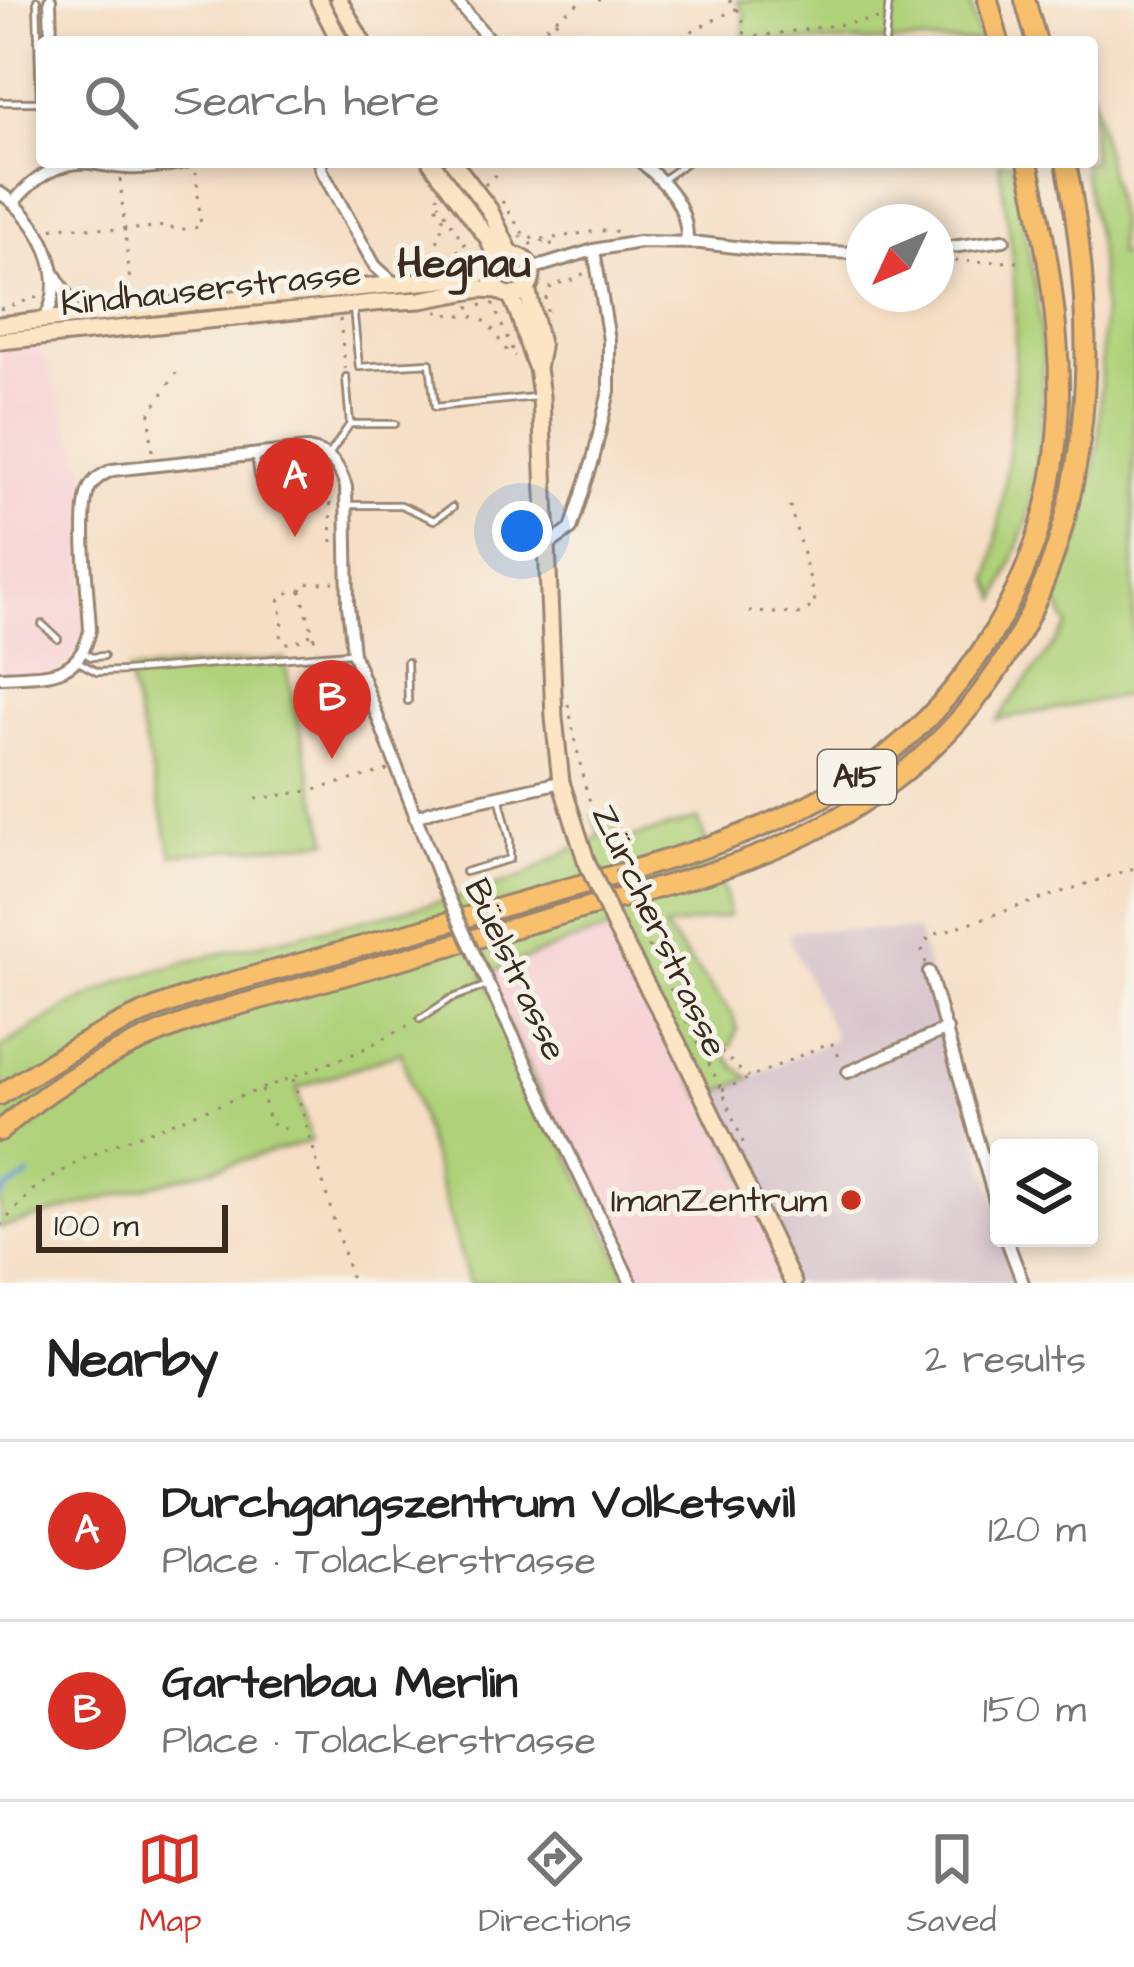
<!DOCTYPE html>
<html lang="en">
<head>
<meta charset="utf-8">
<style>
	body { margin:0; font-family:"Architects Daughter",sans-serif; background:#f2f2f2; color:#222 }
	.controls { position:absolute; right:36px; bottom:36px; display:grid; overflow:hidden; border-radius:12px; box-shadow:0 6px 18px #0003 }
	.controls button { width:108px; height:108px; display:grid; place-items:center; padding:0; border:0; border-bottom:3px solid #e0e0e0; background:#fff; color:#222; font:60px sans-serif }
	.compass { position:absolute; left:846px; top:204px; width:108px; height:108px; border-radius:50%; background:#fff; box-shadow:0 6px 18px #0003; rotate:226deg }
	.scale { position:absolute; left:36px; bottom:30px; width:192px; box-sizing:border-box; padding-left:12px; border:6px solid #3b2a1e; border-top:0; font-size:33px; line-height:42px; white-space:nowrap; color:#3b2a1e; -webkit-text-stroke:9px #f7f3e8; paint-order:stroke }
	.you { position:absolute; left:522px; top:531px; width:42px; height:42px; margin:-30px; border:9px solid #fff; border-radius:50%; background:#1a73e8; box-shadow:0 0 0 18px #1a73e833 }
	.badge { display:grid; place-items:center; width:78px; height:78px; border-radius:50%; background:#d93025; color:#fff; font-size:39px; font-weight:700 }
	.pin { position:absolute; translate:-50% -99px; filter:drop-shadow(0 3px 6px #0008) }
	.pin::after { content:''; position:absolute; top:63px; width:42px; height:36px; background:inherit; clip-path:polygon(0 0,100% 0,50% 100%) }
	.list { margin:0; padding:0; list-style:none }
	h2 { display:flex; justify-content:space-between; align-items:center; height:156px; margin:0; padding:0 48px; font-size:51px }
	h2 small { font-size:39px; font-weight:400; color:#767676 }
	.list li { display:grid; grid-template-columns:78px 1fr auto; gap:36px; align-items:center; box-sizing:border-box; height:180px; padding:0 48px; border-top:3px solid #e0e0e0 }
	.list b { display:block; font-size:45px; white-space:nowrap }
	.list p { margin:0; font-size:39px; white-space:nowrap; color:#767676 }
	.list em { font-size:39px; font-style:normal; color:#767676 }
	.icon { flex:none; width:66px; height:66px; fill:none; stroke:currentColor; stroke-width:2; stroke-linecap:round; stroke-linejoin:round }
	.map { position:relative; flex:none; width:1134px; height:1283px; overflow:hidden }
	.search { position:absolute; background:#fff; box-shadow:0 6px 18px #0003; left:36px; right:36px; top:36px; height:132px; display:flex; align-items:center; gap:30px; box-sizing:border-box; padding:0 42px; border-radius:12px; color:#767676; font-size:45px }
	.sheet { height:516px; background:#fff }
	nav { display:flex; justify-content:space-around; align-items:center; box-sizing:border-box; height:168px; border-top:3px solid #e0e0e0; background:#fff; font-size:33px; color:#767676 }
	nav a { display:grid; justify-items:center; gap:6px }
	nav .on { color:#d93025 }
	.map>svg:first-child { display:block }
	.built { fill:#f7cfd3 }
	.industrial { fill:#d2bdc7 }
	.green { fill:#afd179; stroke:#757e4c; stroke-width:3 }
	.lines { fill:none; stroke-linecap:round; stroke-linejoin:round }
	.stream { stroke:#6e9cd6; stroke-width:4.5 }
	.lane-casing { stroke:#988471; stroke-width:10 }
	.street-casing { stroke:#988471; stroke-width:16 }
	.secondary-casing { stroke:#988471; stroke-width:21 }
	.highway-casing { stroke:#988471; stroke-width:24 }
	.path { stroke:#988471; stroke-width:3; stroke-dasharray:3 9; stroke-linecap:butt }
	.lane { stroke:#fff; stroke-width:4.5 }
	.street { stroke:#fff; stroke-width:10 }
	.secondary { stroke:#fce5c4; stroke-width:15 }
	.highway { stroke:#f8bf6c; stroke-width:18 }
	.street-bridge-casing { stroke:#988471; stroke-width:16; stroke-linecap:butt }
	.secondary-bridge-casing { stroke:#988471; stroke-width:21; stroke-linecap:butt }
	.path-bridge { stroke:#988471; stroke-width:3; stroke-dasharray:3 9; stroke-linecap:butt }
	.street-bridge { stroke:#fff; stroke-width:10 }
	.secondary-bridge { stroke:#fce5c4; stroke-width:15 }
	.poi-dot { fill:#c8321e; stroke:#f7f3e8; stroke-width:4.5 }
	.labels { text-anchor:middle; dominant-baseline:central; stroke-width:10; stroke-linejoin:round; paint-order:stroke }
	.shield { fill:#f7f3e8; stroke:#73665b; stroke-width:3 }
	.shield-label { font-size:33px; font-weight:bold; fill:#3b2a1e }
	.street-label { font-size:36px; fill:#3b2a1e; stroke:#f7f3e8 }
	.poi-label { font-size:36px; fill:#3b2a1e; stroke:#f7f3e8; text-anchor:end }
	.quarter-label { font-size:42px; font-weight:bold; fill:#3b2a1e; stroke:#f7f3e8 }
</style>
</head>
<body>
<div class="map">
<svg width="1134" height="1283" viewBox="0 0 1134 1283">
	<rect width="100%" height="100%" fill="#f7f3e8"/>
	<filter id="ink" filterUnits="userSpaceOnUse"><feTurbulence type="fractalNoise" baseFrequency=".00833" numOctaves="2"/><feDisplacementMap in="SourceGraphic" scale="24" xChannelSelector="R" yChannelSelector="G"/><feConvolveMatrix kernelMatrix="1 2 1 2 8 2 1 2 1" color-interpolation-filters="sRGB"/></filter>
	<filter id="wash" filterUnits="userSpaceOnUse"><feTurbulence type="fractalNoise" baseFrequency=".004" numOctaves="4" result="noise"/><feDisplacementMap in="SourceGraphic" scale="48" xChannelSelector="R" yChannelSelector="G"/><feGaussianBlur stdDeviation="2.7" result="paint"/><feColorMatrix in="noise" values="0 0 0 0 0 0 0 0 0 0 0 0 0 0 0 0 0 1.4 0 .05"/><feComposite in="paint" operator="in"/></filter>
	<g filter="url(#wash)">
		<rect width="100%" height="100%" fill="#f5dec4"/>
		<g class="built">
			<polygon points="31,322 92,483 84,512 86,647 53,674 0,677 0,325"/>
			<polygon points="616,928 793,1283 631,1283 484,975 566,943"/>
		</g>
		<polygon class="industrial" points="794,930 917,930 999,1213 999,1238 1006,1238 1023,1283 793,1283 703,1098 831,1041 834,1034 788,937"/>
		<g class="green">
			<polygon points="737,0 969,0 980,42 742,42 745,14"/>
			<polygon points="1092,89 1119,222 1118,255 1134,252 1134,694 997,720 1068,626 1055,599 1082,529 1099,437 1103,310 1098,244 1082,162 1092,162"/>
			<path d="M999 162H1012L1036 289 1044 357 1039 443 1028 520 998 599 990 580C1008 475 1021 370 1013 264 1010 230 1003 196 999 162Z"/>
			<polygon points="284,659 314,790 329,841 172,855 127,671"/>
			<polygon points="593,814 613,815 624,840 698,819 725,893 729,916 664,928 733,1016 737,1030 731,1046 720,1048 736,1068 750,1078 703,1098 616,928 566,943 484,975 631,1283 469,1283 401,1052 297,1088 311,1141 0,1228 0,1048 68,1007 124,980 201,958 464,896 523,877 558,856 600,836"/>
		</g>
		<g class="lines">
			<polyline class="stream" points="0,1198 9,1188 29,1176"/>
		</g>
	</g>
	<g filter="url(#ink)">
		<g class="lines">
			<defs>
				<g id="lane">
					<polyline points="37,0 40,102"/>
					<polyline points="885,42 889,0"/>
					<polyline points="0,102 42,102"/>
					<polyline points="662,180 687,162"/>
					<polyline points="353,307 359,367 430,363 435,407 535,397"/>
					<polyline points="350,424 395,424"/>
					<polyline points="255,455 259,482 298,481"/>
					<polyline points="329,455 350,424 346,377"/>
					<polyline points="347,505 401,505 434,520 453,507"/>
					<polyline points="42,624 58,639"/>
					<polyline points="83,652 91,657 104,656"/>
					<polyline points="77,661 97,672 127,671 350,653"/>
					<polyline points="407,662 408,701"/>
					<polyline points="465,872 510,859 510,840 499,796"/>
					<polyline points="420,1019 450,999 488,985"/>
				</g>
				<g id="street">
					<polyline points="50,0 51,42"/>
					<polyline points="456,0 491,42"/>
					<polyline points="320,162 322,171 375,266 396,285"/>
					<path d="M641 162C668 185 688 206 687 242"/>
					<path d="M0 193C38 217 72 278 43 321"/>
					<path d="M14 202C33 179 57 161 89 163 102 164 114 168 127 168 147 169 167 166 186 162"/>
					<polyline points="936,249 1004,240"/>
					<polyline points="531,269 594,250 639,242 701,243 769,251 864,253"/>
					<polyline points="53,272 66,293 67,319"/>
					<polyline points="547,546 571,529 593,460 609,391 609,340 594,250"/>
					<path d="M0 677C43 674 79 681 90 630 89 600 77 509 90 487 95 478 104 474 112 470L307 449C331 453 339 465 346 487L348 605 353 653 441 882"/>
					<polyline points="415,817 438,809 561,782"/>
					<polyline points="929,972 999,1214"/>
					<polyline points="484,975 631,1283"/>
					<polyline points="848,1072 947,1029"/>
					<polyline points="1006,1238 1023,1283"/>
				</g>
				<g id="secondary">
					<polyline points="319,0 340,42"/>
					<polyline points="339,0 362,42"/>
					<polyline points="431,162 487,237 498,261"/>
					<polyline points="453,162 489,209 512,256"/>
					<circle cx="512" cy="275" r="20"/>
					<polyline points="527,288 541,348 537,368 541,396 554,718 561,782 586,860"/>
					<path d="M510 295C523 317 525 342 536 366"/>
					<polyline points="0,325 190,303 465,278 479,275 495,265"/>
					<polyline points="0,341 383,302 421,300 481,289 499,290"/>
					<polyline points="616,928 678,1044 793,1283"/>
				</g>
				<g id="highway">
					<polyline points="988,0 999,42"/>
					<polyline points="1025,0 1037,42"/>
					<path d="M0 1095C51 1061 101 1030 158 1007 211 986 267 973 323 957 407 934 492 910 576 886 744 839 886 800 986 644 1086 488 1066 333 1028 162"/>
					<path d="M0 1131C67 1071 143 1035 228 1008 344 975 461 943 577 910 660 887 748 867 825 825 1077 686 1117 422 1066 162"/>
				</g>
			</defs>
			<use href="#lane" class="lane-casing"/>
			<use href="#street" class="street-casing"/>
			<use href="#secondary" class="secondary-casing"/>
			<use href="#highway" class="highway-casing"/>
			<g class="path">
				<polyline points="598,0 604,0"/>
				<path d="M729 0C742 11 746 25 744 42"/>
				<polyline points="556,19 583,0"/>
				<polyline points="744,38 879,19"/>
				<polyline points="527,42 555,20 574,42"/>
				<polyline points="670,42 738,8"/>
				<polyline points="120,179 131,294"/>
				<polyline points="485,185 501,170"/>
				<path d="M502 201 525 237C557 244 588 226 621 232"/>
				<polyline points="52,229 60,226 124,230 166,226 176,230 201,227 196,172"/>
				<polyline points="520,236 530,244 550,240 553,250"/>
				<polyline points="943,261 1026,262"/>
				<polyline points="424,266 466,247 439,203"/>
				<polyline points="417,268 420,263 433,257 444,219 436,205 438,195"/>
				<polyline points="77,294 97,299"/>
				<polyline points="468,307 493,304 515,356"/>
				<polyline points="0,309 38,297"/>
				<path d="M437 311 440 314C452 315 471 314 481 319 497 327 499 349 515 356"/>
				<polyline points="547,312 546,295 552,285 577,279 586,271"/>
				<polyline points="340,319 345,369"/>
				<polyline points="152,451 150,413 176,373"/>
				<polyline points="307,486 325,487 330,493 332,542"/>
				<polyline points="301,591 303,584 334,582"/>
				<polyline points="749,612 798,614 815,605 814,594 789,503"/>
				<path d="M311 634 295 643H284L281 637 283 621 279 601C285 592 290 592 301 592L317 648"/>
				<polyline points="568,704 584,783 601,836"/>
				<polyline points="256,799 314,790 388,770"/>
				<polyline points="643,935 722,1090 744,1145"/>
				<polyline points="926,963 922,951 927,940 936,934 1134,868"/>
				<path d="M693 1037 700 1033C718 1046 731 1064 749 1077"/>
				<polyline points="293,1079 352,1283"/>
				<polyline points="262,1090 269,1123 288,1130"/>
				<polyline points="722,1090 831,1042 841,1060"/>
				<polyline points="0,1226 33,1190 80,1160 121,1142 356,1053 413,1023"/>
			</g>
			<use href="#lane" class="lane"/>
			<use href="#street" class="street"/>
			<use href="#secondary" class="secondary"/>
			<use href="#highway" class="highway"/>
			<defs>
				<polyline id="street-bridge" points="441,882 484,975"/>
				<polyline id="secondary-bridge" points="586,860 616,928"/>
			</defs>
			<use href="#street-bridge" class="street-bridge-casing"/>
			<use href="#secondary-bridge" class="secondary-bridge-casing"/>
			<polyline class="path-bridge" points="601,836 643,935"/>
			<use href="#street-bridge" class="street-bridge"/>
			<use href="#secondary-bridge" class="secondary-bridge"/>
		</g>
	</g>
	<circle class="poi-dot" cx="851" cy="1200" r="12"/>
	<g class="labels">
		<rect class="shield" x="818" y="750" width="78" height="54" rx="9"/>
		<g class="shield-label">
			<text x="857" y="777">A15</text>
		</g>
		<g class="street-label">
			<text transform="translate(211 289) rotate(-6)">Kindhauserstrasse</text>
			<text transform="translate(659 931) rotate(65)">Zürcherstrasse</text>
			<text transform="translate(515 970) rotate(65)">Büelstrasse</text>
		</g>
		<g class="poi-label">
			<text x="827" y="1200">ImanZentrum</text>
		</g>
		<g class="quarter-label">
			<text x="464" y="265">Hegnau</text>
		</g>
	</g>
</svg>
<div class="controls">
<button><svg class="icon" aria-label="layers" viewBox="0 0 24 24"><path d="M12 4l9 5-9 5-9-5zM3 14l9 5 9-5"/></svg></button>
</div>
<svg class="compass" viewBox="-18 -18 36 36"><path d="M0-13l5 13h-10z" fill="#e53935"/><path d="M0 13l5-13h-10z" fill="#767676"/></svg>
<div class="scale">100 m</div>
<div class="you"></div>
<div class="pin badge" style="left:295px;top:537px">A</div>
<div class="pin badge" style="left:332px;top:759px">B</div>
<div class="search"><svg class="icon" aria-label="search" viewBox="0 0 24 24"><circle cx="10" cy="10" r="6"/><path d="M15 15l6 6"/></svg>Search here</div>
</div>
<section class="sheet">
<h2>Nearby<small>2 results</small></h2>
<ul class="list">
<li><span class="badge">A</span><div><b>Durchgangszentrum Volketswil</b><p>Place · Tolackerstrasse</p></div><em>120 m</em></li>
<li><span class="badge">B</span><div><b>Gartenbau Merlin</b><p>Place · Tolackerstrasse</p></div><em>150 m</em></li>
</ul>
</section>
<nav>
<a class="on"><svg class="icon" aria-label="map" viewBox="0 0 24 24"><path d="M3 6l6-2 6 2 6-2v14l-6 2-6-2-6 2zM9 4v14M15 6v14"/></svg>Map</a>
<a><svg class="icon" aria-label="directions" viewBox="0 0 24 24"><path d="M12 3l9 9-9 9-9-9zM9 14v-3h6M13 9l2 2-2 2"/></svg>Directions</a>
<a><svg class="icon" aria-label="saved" viewBox="0 0 24 24"><path d="M7 4h10v16l-5-4-5 4z"/></svg>Saved</a>
</nav>
</body>
</html>
